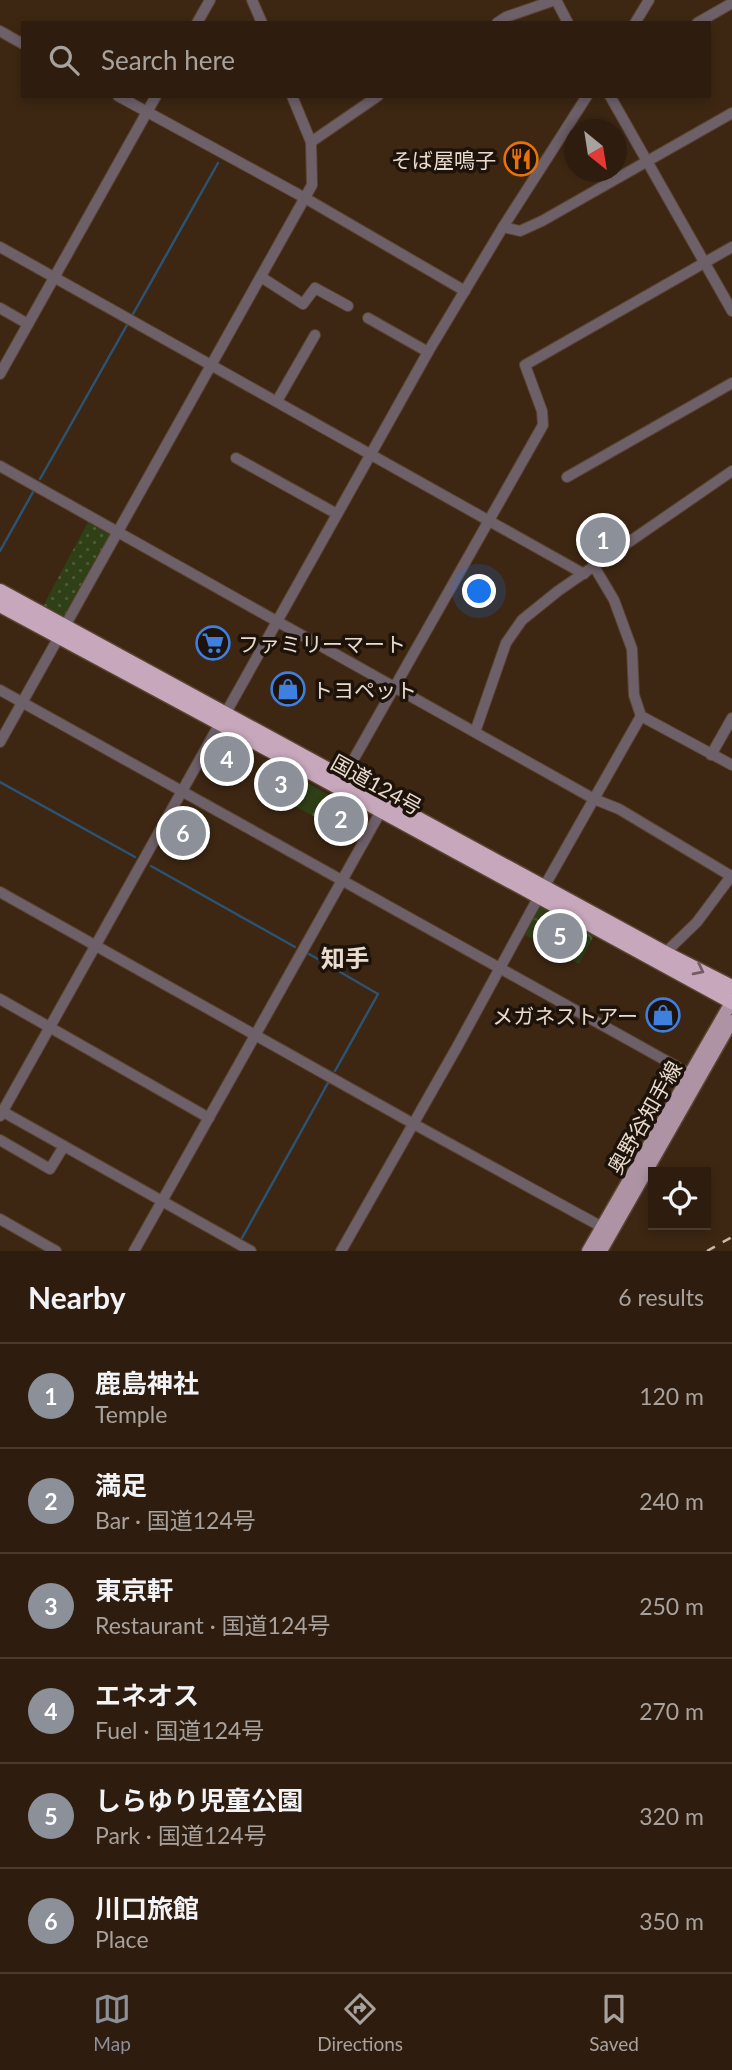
<!DOCTYPE html>
<html lang="en">
<head>
<meta charset="utf-8">
<style>
	body { margin:0; font-family:Lato,"Noto Sans JP",sans-serif; background:#3a2a1c; color:#f1f3f6 }
	.controls { position:absolute; right:21px; bottom:21px; display:grid; overflow:hidden; border-radius:0px; box-shadow:0 4px 10px #0003 }
	.controls button { width:63px; height:63px; display:grid; place-items:center; padding:0; border:0; border-bottom:2px solid #493b2e; background:#2e1d0e; color:#f1f3f6; font:35px sans-serif }
	.compass { position:absolute; left:564px; top:119px; width:63px; height:63px; border-radius:50%; background:#2e1d0e; box-shadow:0 4px 10px #0003; rotate:150deg }
	.you { position:absolute; left:480px; top:592px; width:24px; height:24px; margin:-18px; border:5px solid #fff; border-radius:50%; background:#1a73e8; box-shadow:0 0 0 10px #1a73e833 }
	.badge { display:grid; place-items:center; width:46px; height:46px; border-radius:50%; background:#8c9099; color:#fff; font-size:23px; font-weight:700 }
	.pin { position:absolute; translate:-50% -50%; border:4px solid #fff; box-shadow:0 2px 7px #0006 }
	.list { margin:0; padding:0; list-style:none }
	h2 { display:flex; justify-content:space-between; align-items:center; height:91px; margin:0; padding:0 28px; font-size:30px }
	h2 small { font-size:23px; font-weight:400; color:#a7a29e }
	.list li { display:grid; grid-template-columns:46px 1fr auto; gap:21px; align-items:center; box-sizing:border-box; height:105px; padding:0 28px; border-top:2px solid #493b2e }
	.list b { display:block; font-size:26px; white-space:nowrap }
	.list p { margin:0; font-size:23px; white-space:nowrap; color:#a7a29e }
	.list em { font-size:23px; font-style:normal; color:#a7a29e }
	.icon { flex:none; width:38px; height:38px; fill:none; stroke:currentColor; stroke-width:2; stroke-linecap:round; stroke-linejoin:round }
	.map { position:relative; flex:none; width:732px; height:1251px; overflow:hidden }
	.search { position:absolute; background:#2e1d0e; box-shadow:0 4px 10px #0003; left:21px; right:21px; top:21px; height:77px; display:flex; align-items:center; gap:18px; box-sizing:border-box; padding:0 24px; border-radius:0px; color:#a7a29e; font-size:26px }
	.sheet { height:721px; background:#2e1d0e }
	nav { display:flex; justify-content:space-around; align-items:center; box-sizing:border-box; height:98px; border-top:2px solid #493b2e; background:#2e1d0e; font-size:19px; color:#a7a29e }
	nav a { display:grid; justify-items:center; gap:4px }
	nav .on { color:#8c9099 }
	.map>svg:first-child { display:block }
	.grass { fill:url(#grass-dots) }
	.forest { fill:url(#forest-firs) }
	.park { fill:url(#park-crowns) }
	.lines { fill:none; stroke-linecap:round; stroke-linejoin:round }
	.stream { stroke:#2a5374; stroke-width:2.5 }
	.minor-casing { stroke:#594431; stroke-width:12 }
	.major-casing { stroke:#594431; stroke-width:15 }
	.highway-casing { stroke:#594431; stroke-width:17 }
	.minor { stroke:#6e6069; stroke-width:10 }
	.major { stroke:#ae93a4; stroke-width:12 }
	.highway { stroke:#c7a7bb; stroke-width:14 }
	.rail { stroke:#c8b8aa; stroke-width:2.5; stroke-dasharray:9 9; stroke-linecap:butt }
	.oneway { stroke:#725d62 }
	.labels { text-anchor:middle; dominant-baseline:central; stroke-width:7; stroke-linejoin:round; paint-order:stroke }
	.poi-label { font-size:21px; fill:#eadbcf; stroke:#1d130a; text-anchor:end }
	.street-label { font-size:21px; fill:#eadbcf; stroke:#1d130a }
	.quarter-label { font-size:24px; font-weight:bold; fill:#eadbcf; stroke:#1d130a }
</style>
</head>
<body>
<div class="map">
<svg width="732" height="1251" viewBox="0 0 732 1251">
	<defs>
		<pattern id="grass-dots" width="8" height="8" patternUnits="userSpaceOnUse" patternTransform="scale(1.75)"><rect width="8" height="8" fill="#2f4016"/><path d="M2 2h.1M6 6h.1" fill="none" stroke="#4d5b37" stroke-width="1.8" stroke-linecap="round"/></pattern>
		<pattern id="forest-firs" width="22" height="20" patternUnits="userSpaceOnUse" patternTransform="scale(1.75)"><rect width="22" height="20" fill="#2f4016"/><path d="M5 1l3.5 6h-7zM16 11l3.5 6h-7z" fill="#4d5b37"/></pattern>
		<pattern id="park-crowns" width="20" height="18" patternUnits="userSpaceOnUse" patternTransform="scale(1.75)"><rect width="20" height="18" fill="#2f4016"/><path d="M2 6a3 3 0 1 1 6 0M12 15a3 3 0 1 1 6 0" fill="none" stroke="#4d5b37"/></pattern>
	</defs>
	<rect width="100%" height="100%" fill="#3d2713"/>
	<polygon class="grass" points="88,522 111,535 66,618 43,606"/>
	<polygon class="forest" points="296,776 335,799 321,820 283,800"/>
	<polygon class="park" points="540,907 594,936 579,964 525,935"/>
	<g class="lines">
		<g class="stream">
			<polyline points="133,314 218,163"/>
			<polyline points="40,479 127,325"/>
			<polyline points="0,551 33,492"/>
			<polyline points="0,782 135,857"/>
			<polyline points="151,866 295,947"/>
			<polyline points="309,954 378,994 335,1071"/>
			<polyline points="242,1238 328,1083 325,1088"/>
		</g>
		<defs>
			<g id="minor">
				<polyline points="252,0 262,23"/>
				<polyline points="556,0 568,23"/>
				<polyline points="197,23 210,0"/>
				<polyline points="497,23 506,17 555,0"/>
				<polyline points="635,23 649,0"/>
				<polyline points="697,23 732,3"/>
				<polyline points="0,31 23,44"/>
				<polyline points="118,96 305,198 465,291"/>
				<polyline points="610,96 732,311"/>
				<polyline points="311,142 378,96"/>
				<polyline points="503,227 520,231 542,221 732,113"/>
				<polyline points="0,247 584,574"/>
				<polyline points="261,277 303,304 315,288 348,306"/>
				<polyline points="0,308 28,324"/>
				<polyline points="368,318 428,352"/>
				<polyline points="0,374 156,96"/>
				<polyline points="277,401 315,335"/>
				<polyline points="236,458 337,514"/>
				<polyline points="0,466 594,799 619,809 731,876"/>
				<polyline points="567,477 732,383"/>
				<polyline points="595,568 614,600 632,649 634,695 641,716 732,765"/>
				<polyline points="0,690 690,1074"/>
				<polyline points="475,732 506,643 522,620 558,591 732,471"/>
				<polyline points="0,742 312,185 311,142 292,96"/>
				<polyline points="711,755 732,718"/>
				<polyline points="343,778 543,425 542,411 525,365 732,247"/>
				<polyline points="0,892 412,1123 602,1227"/>
				<polyline points="665,953 697,922 732,875"/>
				<polyline points="0,999 209,1118"/>
				<polyline points="0,1110 251,1251"/>
				<polyline points="0,1116 428,352 503,227 587,96"/>
				<polyline points="0,1140 50,1169 64,1146"/>
				<polyline points="0,1219 56,1251"/>
				<polyline points="134,1251 381,811"/>
				<polyline points="341,1251 457,1047 544,887 641,716"/>
			</g>
			<g id="major">
				<polyline points="588,1251 732,1001"/>
				<polyline points="601,1251 732,1021"/>
			</g>
			<g id="highway">
				<polyline points="0,591 665,953 732,987"/>
				<polyline points="0,605 301,767 732,1002"/>
			</g>
		</defs>
		<use href="#minor" class="minor-casing"/>
		<use href="#major" class="major-casing"/>
		<use href="#highway" class="highway-casing"/>
		<use href="#minor" class="minor"/>
		<use href="#major" class="major"/>
		<use href="#highway" class="highway"/>
		<polyline class="rail" points="707,1251 732,1237"/>
	</g>
	<defs><path id="oneway-chevron" d="M-2-3.5L2.5 0L-2 3.5" fill="none" stroke-width="1.6" stroke-linecap="round" stroke-linejoin="round" transform="scale(1.75)"/></defs>
	<use class="oneway" href="#oneway-chevron" transform="translate(699 970) rotate(27)"/>
	<defs>
		<symbol id="restaurant-ring" viewBox="-11 -11 22 22"><circle r="9.5" fill="#1d130a" stroke="#e8710a" stroke-width="1.5"/><path d="M-5-6h1v4h1v-4h1v4h1v-4h1v5L-1.5 .5V6h-2V.5L-5-1ZM5-6V6H3V1.5H1.5Q1.5-4 5-6Z" fill="#e8710a"/></symbol>
		<symbol id="supermarket-ring" viewBox="-11 -11 22 22"><circle r="9.5" fill="#1d130a" stroke="#3f7fe0" stroke-width="1.5"/><path d="M-6-5.5h2.5l.6 2H6L4.5 2H-2.5L-4.4-4H-6ZM-1.5 3.2a1.3 1.3 0 1 0 .1 0ZM3 3.2a1.3 1.3 0 1 0 .1 0Z" fill="#3f7fe0"/></symbol>
		<symbol id="shop-ring" viewBox="-11 -11 22 22"><circle r="9.5" fill="#1d130a" stroke="#3f7fe0" stroke-width="1.5"/><path d="M-5-2.5h2.3a2.7 3.5 0 0 1 5.4 0H5L5.5 6h-11ZM-1.5-2.5h3a1.5 2.3 0 0 0-3 0Z" fill="#3f7fe0"/></symbol>
	</defs>
	<g fill-rule="evenodd">
		<use href="#restaurant-ring" x="502" y="140" width="38" height="38"/>
		<use href="#supermarket-ring" x="194" y="624" width="38" height="38"/>
		<use href="#shop-ring" x="269" y="670" width="38" height="38"/>
		<use href="#shop-ring" x="644" y="996" width="38" height="38"/>
	</g>
	<g class="labels">
		<g class="poi-label">
			<text x="496" y="159">そば屋鳴子</text>
			<text x="238" y="643" text-anchor="start">ファミリーマート</text>
			<text x="312" y="689" text-anchor="start">トヨペット</text>
			<text x="638" y="1015">メガネストアー</text>
		</g>
		<g class="street-label">
			<text transform="translate(377 784) rotate(29)">国道124号</text>
			<text transform="translate(644 1117) rotate(-60)">奥野谷知手線</text>
		</g>
		<g class="quarter-label">
			<text x="345" y="957">知手</text>
		</g>
	</g>
</svg>
<div class="controls">
<button><svg class="icon" aria-label="locate" viewBox="0 0 24 24"><circle cx="12" cy="12" r="6"/><path d="M12 2v4M12 18v4M2 12h4M18 12h4"/></svg></button>
</div>
<svg class="compass" viewBox="-18 -18 36 36"><path d="M0-13l5 13h-10z" fill="#e53935"/><path d="M0 13l5-13h-10z" fill="#a7a29e"/></svg>
<div class="you"></div>
<div class="pin badge" style="left:603px;top:540px">1</div>
<div class="pin badge" style="left:341px;top:819px">2</div>
<div class="pin badge" style="left:281px;top:784px">3</div>
<div class="pin badge" style="left:227px;top:759px">4</div>
<div class="pin badge" style="left:560px;top:936px">5</div>
<div class="pin badge" style="left:183px;top:833px">6</div>
<div class="search"><svg class="icon" aria-label="search" viewBox="0 0 24 24"><circle cx="10" cy="10" r="6"/><path d="M15 15l6 6"/></svg>Search here</div>
</div>
<section class="sheet">
<h2>Nearby<small>6 results</small></h2>
<ul class="list">
<li><span class="badge">1</span><div><b>鹿島神社</b><p>Temple</p></div><em>120 m</em></li>
<li><span class="badge">2</span><div><b>満足</b><p>Bar · 国道124号</p></div><em>240 m</em></li>
<li><span class="badge">3</span><div><b>東京軒</b><p>Restaurant · 国道124号</p></div><em>250 m</em></li>
<li><span class="badge">4</span><div><b>エネオス</b><p>Fuel · 国道124号</p></div><em>270 m</em></li>
<li><span class="badge">5</span><div><b>しらゆり児童公園</b><p>Park · 国道124号</p></div><em>320 m</em></li>
<li><span class="badge">6</span><div><b>川口旅館</b><p>Place</p></div><em>350 m</em></li>
</ul>
</section>
<nav>
<a class="on"><svg class="icon" aria-label="map" viewBox="0 0 24 24"><path d="M3 6l6-2 6 2 6-2v14l-6 2-6-2-6 2zM9 4v14M15 6v14"/></svg>Map</a>
<a><svg class="icon" aria-label="directions" viewBox="0 0 24 24"><path d="M12 3l9 9-9 9-9-9zM9 14v-3h6M13 9l2 2-2 2"/></svg>Directions</a>
<a><svg class="icon" aria-label="saved" viewBox="0 0 24 24"><path d="M7 4h10v16l-5-4-5 4z"/></svg>Saved</a>
</nav>
</body>
</html>
